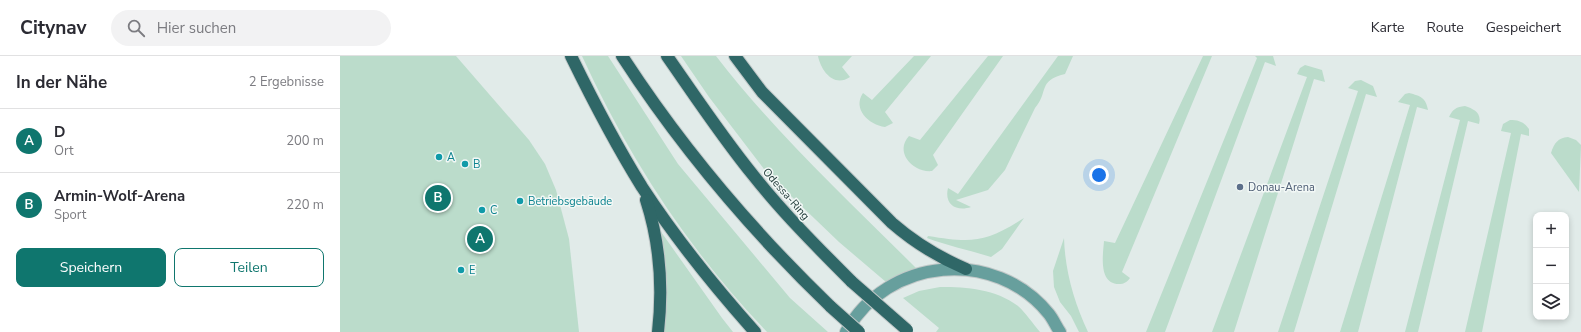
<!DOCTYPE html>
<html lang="de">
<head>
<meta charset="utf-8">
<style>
	body { margin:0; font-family:"Nunito Sans",sans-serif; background:#f2f2f3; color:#2b2b33 }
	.controls { position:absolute; right:12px; bottom:12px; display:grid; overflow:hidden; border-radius:8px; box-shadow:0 2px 6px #0003 }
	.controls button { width:36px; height:36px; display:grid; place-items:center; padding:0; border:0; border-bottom:1px solid #e1e1e2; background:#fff; color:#2b2b33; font:20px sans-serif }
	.you { position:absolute; left:759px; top:119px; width:14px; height:14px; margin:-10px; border:3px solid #fff; border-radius:50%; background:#1a73e8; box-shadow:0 0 0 6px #1a73e833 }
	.badge { display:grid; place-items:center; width:26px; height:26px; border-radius:50%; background:#0f766e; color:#fff; font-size:13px; font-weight:700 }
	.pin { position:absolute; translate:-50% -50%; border:2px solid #fff; box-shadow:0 1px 4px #0006 }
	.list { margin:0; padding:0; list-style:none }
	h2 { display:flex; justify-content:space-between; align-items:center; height:52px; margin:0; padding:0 16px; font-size:17px }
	h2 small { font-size:13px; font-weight:400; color:#7c7c81 }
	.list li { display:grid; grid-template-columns:26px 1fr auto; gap:12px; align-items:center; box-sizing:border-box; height:64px; padding:0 16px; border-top:1px solid #e1e1e2 }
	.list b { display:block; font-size:15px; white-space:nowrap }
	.list p { margin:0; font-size:13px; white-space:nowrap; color:#7c7c81 }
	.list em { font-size:13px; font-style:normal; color:#7c7c81 }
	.actions { display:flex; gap:8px; padding:12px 16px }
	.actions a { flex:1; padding:9px 0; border:1px solid #0f766e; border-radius:8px; text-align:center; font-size:14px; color:#0f766e }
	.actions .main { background:#0f766e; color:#fff }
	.icon { flex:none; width:22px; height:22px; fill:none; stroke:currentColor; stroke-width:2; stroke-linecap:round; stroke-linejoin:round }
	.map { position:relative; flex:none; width:1241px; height:276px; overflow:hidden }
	header { display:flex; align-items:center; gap:24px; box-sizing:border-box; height:56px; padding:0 20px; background:#fff; border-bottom:1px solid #e1e1e2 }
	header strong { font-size:19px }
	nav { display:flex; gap:22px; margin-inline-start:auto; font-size:14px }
	.search { width:280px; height:36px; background:#f2f2f3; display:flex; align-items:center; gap:10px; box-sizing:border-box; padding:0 14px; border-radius:22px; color:#7c7c81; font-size:15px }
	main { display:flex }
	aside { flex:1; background:#fff }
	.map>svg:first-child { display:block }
	.green { fill:#bbdccb }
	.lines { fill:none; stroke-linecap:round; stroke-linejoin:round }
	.major-casing { stroke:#c1c8c8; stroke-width:14 }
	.highway-casing { stroke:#c1c8c8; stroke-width:14 }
	.major { stroke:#679f9d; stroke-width:12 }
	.highway { stroke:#2f6767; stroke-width:12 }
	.highway-bridge-casing { stroke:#c1c8c8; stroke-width:14; stroke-linecap:butt }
	.highway-bridge { stroke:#2f6767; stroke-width:12 }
	.culture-dot { fill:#0f9aa8; stroke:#f2f8f6; stroke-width:1.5 }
	.service-dot { fill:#5c6f8a; stroke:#f2f8f6; stroke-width:1.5 }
	.labels { text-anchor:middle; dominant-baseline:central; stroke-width:3; stroke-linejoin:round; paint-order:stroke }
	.culture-label { font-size:11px; fill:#0d838f; stroke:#f2f8f6; text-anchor:start }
	.service-label { font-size:11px; fill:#4e5e75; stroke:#f2f8f6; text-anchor:start }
	.street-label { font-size:11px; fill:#223c3a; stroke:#f2f8f6 }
</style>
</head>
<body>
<header>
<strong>Citynav</strong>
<div class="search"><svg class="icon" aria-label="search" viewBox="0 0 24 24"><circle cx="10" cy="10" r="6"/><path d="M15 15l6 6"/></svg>Hier suchen</div>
<nav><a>Karte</a><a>Route</a><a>Gespeichert</a></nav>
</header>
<main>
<aside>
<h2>In der Nähe<small>2 Ergebnisse</small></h2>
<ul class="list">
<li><span class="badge">A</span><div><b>D</b><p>Ort</p></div><em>200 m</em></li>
<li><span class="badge">B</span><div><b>Armin-Wolf-Arena</b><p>Sport</p></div><em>220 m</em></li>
</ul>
<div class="actions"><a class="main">Speichern</a><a>Teilen</a></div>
</aside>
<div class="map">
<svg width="1241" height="276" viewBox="0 0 1241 276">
	<rect width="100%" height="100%" fill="#e1ebe9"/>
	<g class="green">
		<polygon points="0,0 116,0 189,84 205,108 216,134 229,183 239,276 0,276"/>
		<path d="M242 0H268L338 108 450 242 488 276H427C350 196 288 101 242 0Z"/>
		<path d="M341 0H376C436 78 509 145 578 214L546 226 499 186 427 117 369 41Z"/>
		<path d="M478 0H512L502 11 510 21C494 32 481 15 478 0Z"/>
		<path d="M574 0H591L545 56 553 67 545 71C529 69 512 53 523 37L532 44Z"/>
		<path d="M648 0H663L593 99 598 109 592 115C573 117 554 96 569 80L580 84Z"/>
		<path d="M718 0H733L725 18C697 25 709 36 695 52L665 114 648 134 616 144 631 151C616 156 604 148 608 132L618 138Z"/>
		<path d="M863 0H872L782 216 790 222C787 226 784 228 779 228 758 228 763 198 764 185L775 187Z"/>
		<polygon points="915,0 933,0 936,10 925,6 825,276 806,276 917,2"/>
		<polygon points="965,9 982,14 985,26 974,23 894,276 872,276 967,21 957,18 960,12"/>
		<polygon points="1021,24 1033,30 1037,41 1026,38 954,276 938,276 1018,35 1008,32 1015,25"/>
		<path d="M1069 37C1081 40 1086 42 1088 54L1077 51 1018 276H1000L1070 49 1058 46 1065 38Z"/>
		<path d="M1125 50C1134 53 1142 57 1139 68L1128 65 1078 276H1065L1120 64 1109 61C1113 53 1116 51 1125 50Z"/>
		<path d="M1170 64C1179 64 1184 66 1189 73V80L1181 78 1142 276H1125L1171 77 1161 75 1163 68Z"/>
		<path d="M1228 81 1236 84 1241 89 1239 136 1211 97C1214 87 1218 82 1228 81Z"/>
		<path d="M684 162 662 193 651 201C629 194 608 190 587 182L588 180C632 187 645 187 684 162Z"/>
		<polygon points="319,173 382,262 393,276 324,276"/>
		<path d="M724 182C725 215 734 246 748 276H739L731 260 720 246 714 231 713 215Z"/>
		<path d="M600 231C628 231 655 233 678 250 686 257 693 268 700 276H596L599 272 563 242 579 235Z"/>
	</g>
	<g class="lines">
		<defs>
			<path id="major" d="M506 276C547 201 655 191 709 258 713 263 716 270 720 276"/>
			<g id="highway">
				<path d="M231 0C253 45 276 89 302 131 336 183 374 230 415 276"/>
				<path d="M282 0C343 94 411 174 491 251"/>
				<path d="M327 0C355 40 382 81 413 119 443 157 478 192 512 226"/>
				<path d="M395 0 422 36 552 167C575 187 598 201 626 213"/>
				<path d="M306 144C320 187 323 232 318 276"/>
			</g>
		</defs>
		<use href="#major" class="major-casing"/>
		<use href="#highway" class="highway-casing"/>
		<use href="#major" class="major"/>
		<use href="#highway" class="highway"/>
		<defs>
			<g id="highway-bridge">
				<polyline points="512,226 567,274"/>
				<polyline points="491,251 519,276"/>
			</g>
		</defs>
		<use href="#highway-bridge" class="highway-bridge-casing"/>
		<use href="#highway-bridge" class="highway-bridge"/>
	</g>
	<g class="culture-dot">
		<circle cx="99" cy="101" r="4"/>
		<circle cx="125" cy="108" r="4"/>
		<circle cx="180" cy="145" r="4"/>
		<circle cx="142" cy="154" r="4"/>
		<circle cx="121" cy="214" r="4"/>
	</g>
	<circle class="service-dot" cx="900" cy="131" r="4"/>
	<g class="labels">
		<g class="culture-label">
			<text x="107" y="101">A</text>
			<text x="133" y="108">B</text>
			<text x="188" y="145">Betriebsgebäude</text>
			<text x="150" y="154">C</text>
			<text x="129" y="214">E</text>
		</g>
		<g class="service-label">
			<text x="908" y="131">Donau-Arena</text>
		</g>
		<g class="street-label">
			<text transform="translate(446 138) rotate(49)">Odessa-Ring</text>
		</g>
	</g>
</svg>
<div class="controls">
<button>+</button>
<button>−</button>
<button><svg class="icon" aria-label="layers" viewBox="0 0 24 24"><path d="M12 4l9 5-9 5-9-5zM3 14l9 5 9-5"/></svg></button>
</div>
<div class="you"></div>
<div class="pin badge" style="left:140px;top:183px">A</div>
<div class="pin badge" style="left:98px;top:142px">B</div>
</div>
</main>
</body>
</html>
